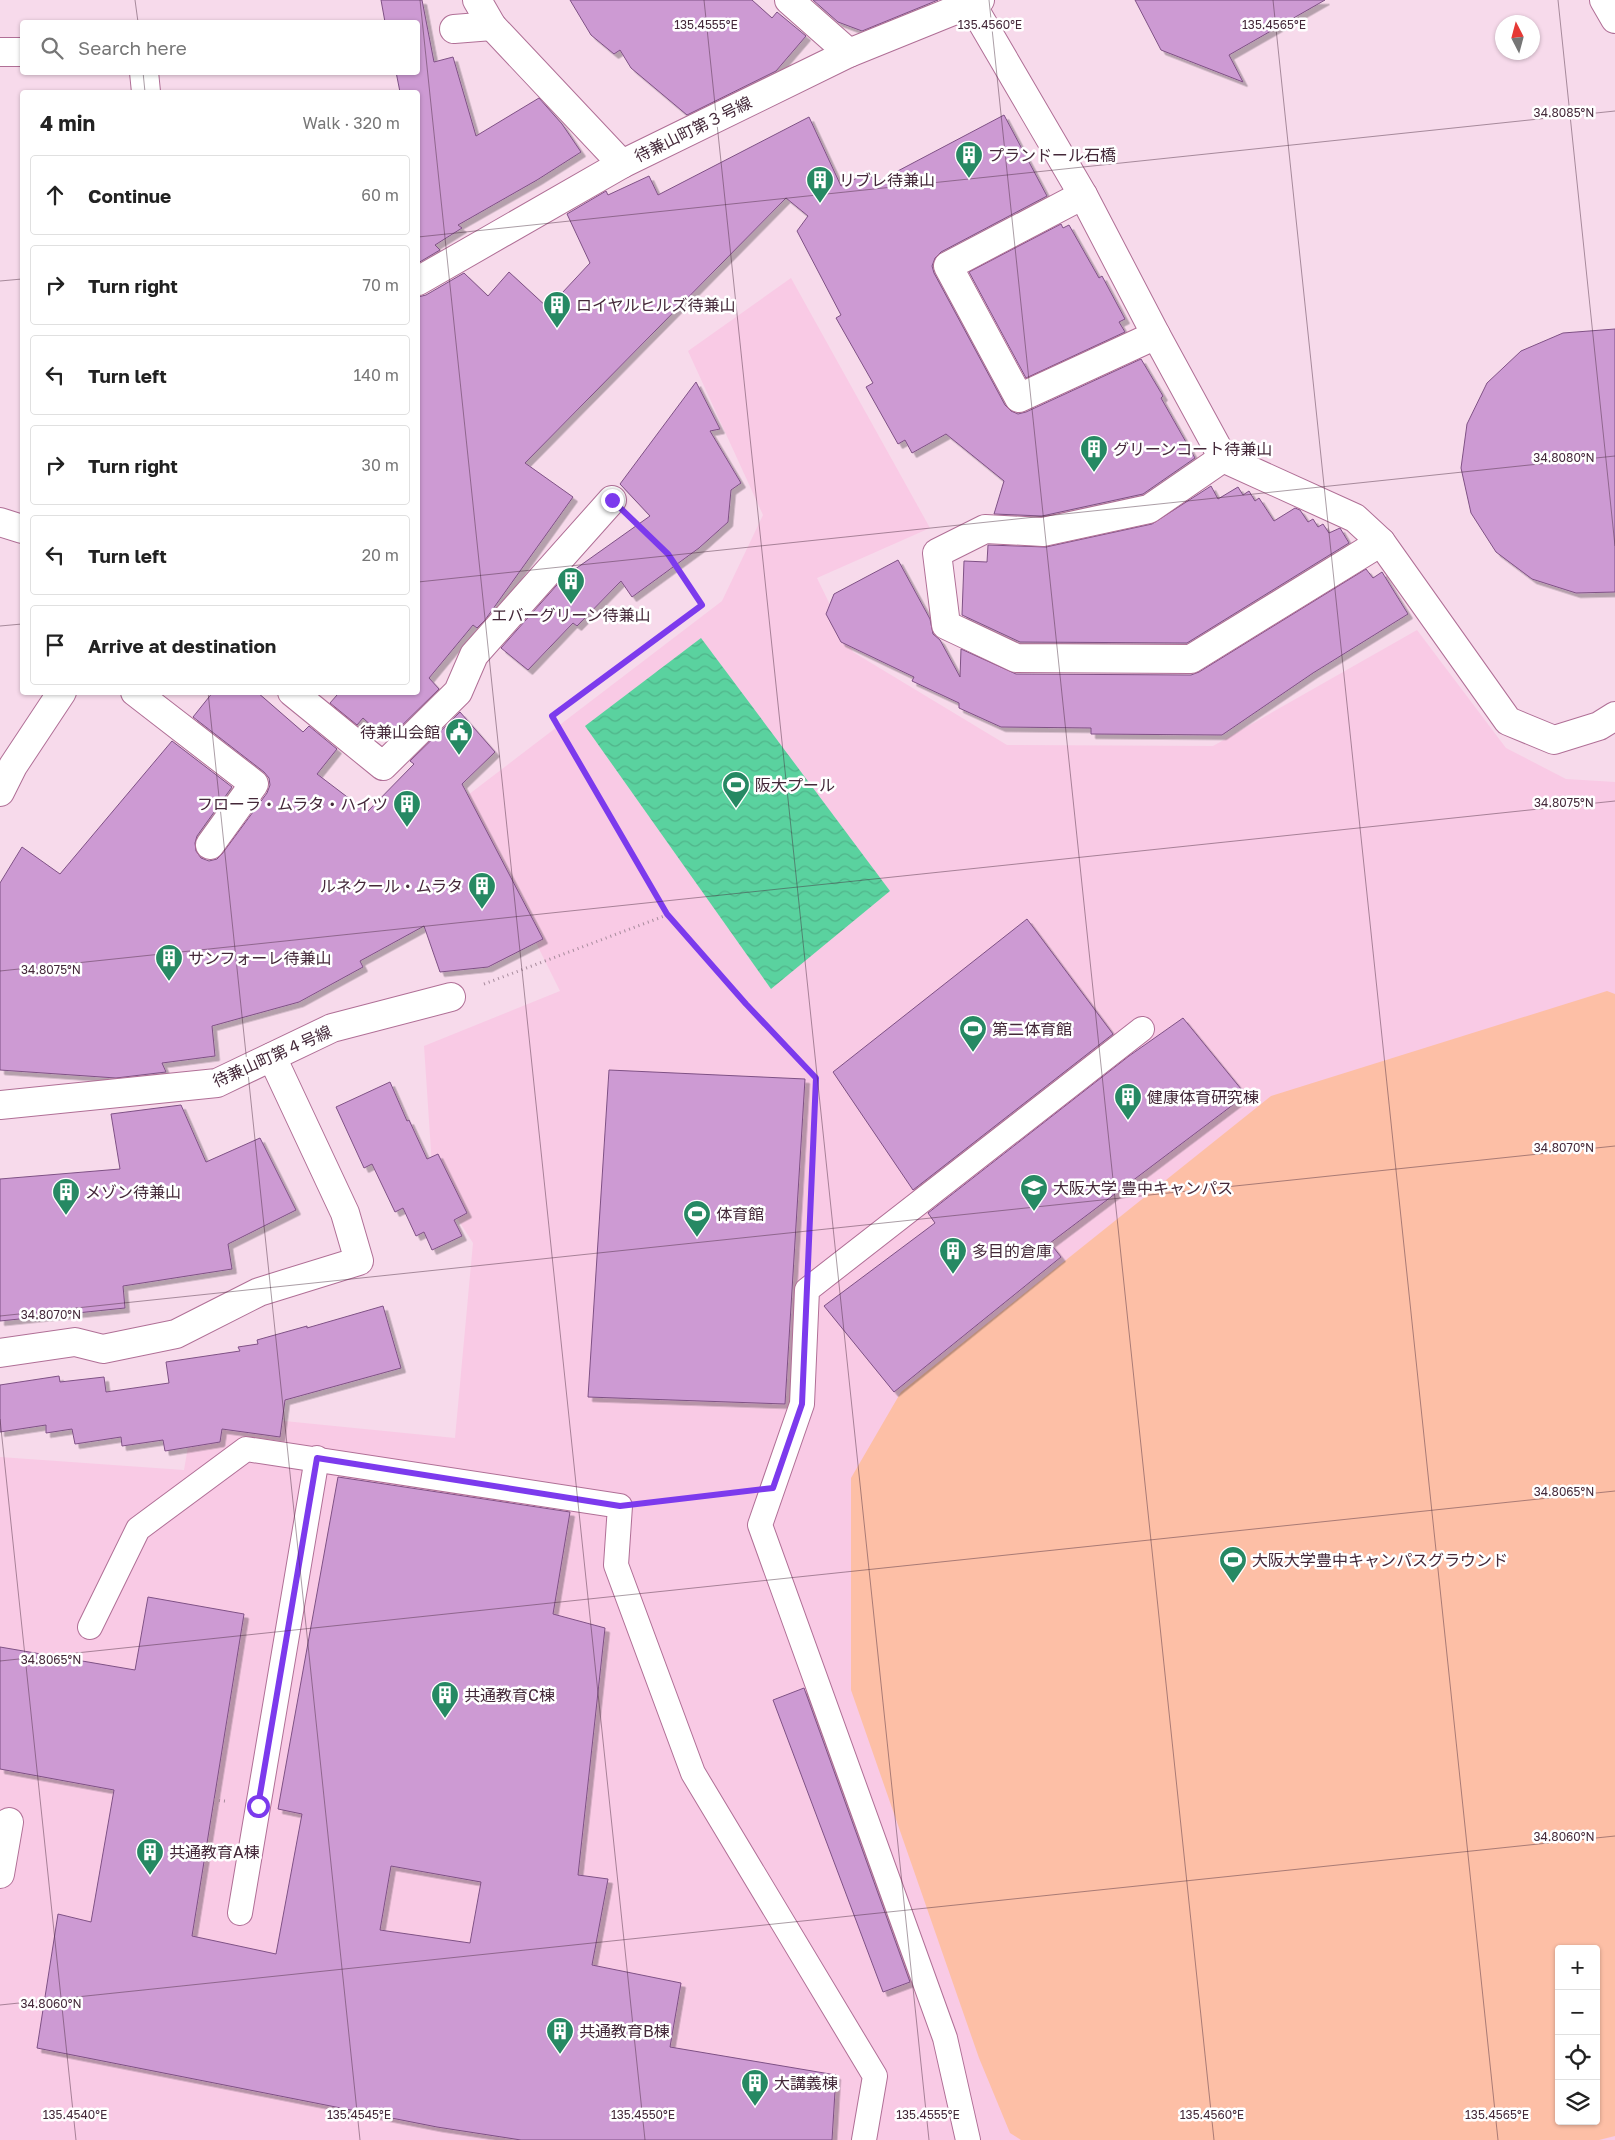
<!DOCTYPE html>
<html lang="en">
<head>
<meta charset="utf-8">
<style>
	body { margin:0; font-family:"Golos Text","Noto Sans JP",sans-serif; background:#f6f6f6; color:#222 }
	.controls { position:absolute; right:15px; bottom:15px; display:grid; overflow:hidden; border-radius:5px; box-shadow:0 1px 4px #0004 }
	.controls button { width:45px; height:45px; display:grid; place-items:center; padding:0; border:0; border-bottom:1px solid #e0e0e0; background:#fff; color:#222; font:25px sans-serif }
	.compass { position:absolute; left:1495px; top:15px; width:45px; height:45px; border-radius:50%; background:#fff; box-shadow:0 1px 4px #0004; rotate:354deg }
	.stop { position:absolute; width:15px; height:15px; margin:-11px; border:4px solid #7c3aed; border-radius:50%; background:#fff }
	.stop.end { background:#7c3aed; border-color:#fff; box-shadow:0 1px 5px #0008 }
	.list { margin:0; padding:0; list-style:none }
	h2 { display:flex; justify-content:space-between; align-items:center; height:65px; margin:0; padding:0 20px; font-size:21px }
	h2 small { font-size:16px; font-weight:400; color:#767676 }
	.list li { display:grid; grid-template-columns:32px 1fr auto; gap:15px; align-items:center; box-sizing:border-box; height:80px; margin:0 10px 10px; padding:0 10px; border:1px solid #e0e0e0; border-radius:5px }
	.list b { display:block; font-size:19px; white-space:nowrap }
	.list em { font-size:16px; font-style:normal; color:#767676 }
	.icon { flex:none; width:28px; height:28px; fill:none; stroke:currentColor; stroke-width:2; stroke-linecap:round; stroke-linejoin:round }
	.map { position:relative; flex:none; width:1615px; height:2140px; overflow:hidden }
	.search { position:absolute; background:#fff; box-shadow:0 1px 4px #0004; left:20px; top:20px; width:400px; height:55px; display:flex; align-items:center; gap:12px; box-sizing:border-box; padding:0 18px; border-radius:5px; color:#767676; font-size:19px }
	.panel { position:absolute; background:#fff; box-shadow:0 1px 4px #0004; left:20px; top:90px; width:400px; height:605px; border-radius:5px }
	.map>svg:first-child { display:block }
	.built { fill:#f9cae5; fill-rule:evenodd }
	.green { fill:#fdbfa6; fill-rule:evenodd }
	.water { fill:url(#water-waves) }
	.building { fill:#cd9ad3; stroke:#7f5185; fill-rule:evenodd; filter:url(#shadow) }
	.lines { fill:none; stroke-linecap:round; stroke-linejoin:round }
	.service-casing { stroke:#b06f96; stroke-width:26 }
	.pedestrian-casing { stroke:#b06f96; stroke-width:30 }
	.minor-casing { stroke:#b06f96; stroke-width:30 }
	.tertiary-casing { stroke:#b06f96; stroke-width:30 }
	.path { stroke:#a78b9c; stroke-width:3; stroke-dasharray:1 4; stroke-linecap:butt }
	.service { stroke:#fff; stroke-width:24 }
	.pedestrian { stroke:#fff; stroke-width:28 }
	.minor { stroke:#fff; stroke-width:28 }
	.tertiary { stroke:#fff; stroke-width:28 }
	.route { stroke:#7c3aed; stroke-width:6 }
	.ticks { fill:none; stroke:#442839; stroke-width:1; stroke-opacity:0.45 }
	.labels { text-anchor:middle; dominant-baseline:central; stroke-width:5; stroke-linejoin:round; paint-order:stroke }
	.street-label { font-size:16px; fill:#442839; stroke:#fff }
	.poi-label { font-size:16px; fill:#442839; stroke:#fff; text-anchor:start }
	.ticks-label { font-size:12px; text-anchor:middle; fill:#442839; stroke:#fff; stroke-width:5; stroke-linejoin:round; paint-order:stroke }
</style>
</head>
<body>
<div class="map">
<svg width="1615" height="2140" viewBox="0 0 1615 2140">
	<defs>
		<pattern id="water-waves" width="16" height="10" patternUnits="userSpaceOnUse" patternTransform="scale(1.25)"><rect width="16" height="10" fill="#5ad29f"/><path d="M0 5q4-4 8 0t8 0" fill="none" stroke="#50b48a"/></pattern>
		<filter id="shadow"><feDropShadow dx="4.5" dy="4.5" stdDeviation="0" flood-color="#0004"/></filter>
	</defs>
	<rect width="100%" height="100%" fill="#f7daeb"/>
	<path class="built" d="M791 278 930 528 817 578 853 652 1007 745 1213 746 1417 630 1506 748 1566 779 1615 782V2140H0V1457L184 1470 194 1412 455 1438 473 1243 433 1181 424 1046 560 991 464 798 722 601 763 515 688 351ZM1559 1949H1596V2121H1559Z"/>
	<path class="green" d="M1607 991 1615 994V2136L1599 2140H1021L1010 2133 979 2058 851 1690V1478L901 1392 1271 1096ZM1559 1949H1596V2121H1559Z"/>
	<polygon class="water" points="701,638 890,891 771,989 585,726"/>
	<g class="building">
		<polygon points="381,0 422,0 434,62 453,57 476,136 539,98 562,124 581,152 537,180 458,225 462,228 435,245 440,250 418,263 418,92 400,92 396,72 418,72 418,22 385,22"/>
		<polygon points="570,0 752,0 772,18 777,12 806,36 776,71 687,115 631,68 620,50 614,54 591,35"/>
		<polygon points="813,0 938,0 862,31 838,22"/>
		<polygon points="1135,0 1325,0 1229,55 1243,82 1161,50"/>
		<polygon points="1004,115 1047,196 941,252 935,258 932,266 934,273 1005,405 1011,411 1018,414 1026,412 1141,359 1163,396 1161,398 1195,458 1143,494 1042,516 994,514 1004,481 946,434 912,453 905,440 898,444 866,387 873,383 836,318 841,315 797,231 808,216 786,198 525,463 573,497 485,620 477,628 473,625 429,678 439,689 387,740 363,718 357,725 330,703 337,695 335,692 418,692 418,297 426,295 464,273 488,296 509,272 548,308 590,263 567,214 606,191 608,195 649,176 658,195 809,117 841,186 869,172 875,183"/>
		<polygon points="1061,224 1063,228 1069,225 1099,278 1102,276 1125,319 1119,322 1125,332 1026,378 969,272"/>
		<polygon points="1615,329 1615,592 1576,593 1532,579 1496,552 1471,513 1461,468 1467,424 1487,383 1521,351 1563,333"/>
		<polygon points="696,382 720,429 710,431 741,483 731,490 728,522 699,548 632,597 621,581 577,626 573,623 528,670 501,648 564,577 650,516 620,484"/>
		<polygon points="1211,486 1218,499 1238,487 1243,495 1249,491 1255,501 1259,498 1274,521 1295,508 1300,510 1308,522 1313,519 1318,527 1323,524 1329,533 1340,528 1349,543 1187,643 1020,642 962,615 964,561 987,562 988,545 1046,547 1152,524"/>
		<polygon points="898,560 930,619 933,634 940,640 960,677 961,649 1016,674 1191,675 1199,672 1366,569 1373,578 1382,572 1408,614 1313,673 1222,735 1091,734 1091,728 1001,727 959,708 959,703 912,681 914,677 841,642 826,614 834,594"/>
		<polygon points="213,692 257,692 303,732 309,726 337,749 317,774 367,812 414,764 410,761 460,712 495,752 462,784 543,939 488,967 440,972 424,926 360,961 363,967 299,1002 212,1026 215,1056 162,1063 166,1072 116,1078 0,1070 0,883 22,847 60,874 172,741 232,787 197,836 195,843 196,851 201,858 209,861 217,859 222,854 267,793 270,785 269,778 264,772 193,717"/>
		<polygon points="1027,919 1113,1034 913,1190 833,1072"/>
		<polygon points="1183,1018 1246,1095 1050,1243 1061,1257 894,1392 824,1306 935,1223 928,1213 1129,1056"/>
		<polygon points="609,1070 805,1079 785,1404 588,1397"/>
		<polygon points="390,1082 407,1121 409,1120 427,1159 438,1154 467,1213 454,1220 462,1236 432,1250 424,1232 416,1236 403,1208 395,1212 372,1164 364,1168 336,1107"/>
		<polygon points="181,1105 206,1162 260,1138 296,1210 228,1244 232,1269 123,1286 125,1308 0,1321 0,1179 120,1169 111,1114"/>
		<polygon points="383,1306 401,1368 285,1400 280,1437 222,1429 220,1442 165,1451 163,1440 122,1446 121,1437 75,1444 72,1429 46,1433 46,1425 0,1432 0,1385 59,1376 60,1382 104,1377 106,1392 169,1383 166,1362 240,1351 238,1347 258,1344 257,1340 307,1326 307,1328"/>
		<path d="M338 1477 570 1512 553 1614 605 1628 578 1875 608 1879 592 1965 681 1983 670 2047 836 2075 832 2140H521L437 2127 37 2048 58 1914 91 1922 114 1790 0 1769V1647L135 1670 148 1597 244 1614 192 1936 276 1954 302 1814 278 1809ZM391 1866 481 1882 470 1943 380 1930Z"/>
		<polygon points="804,1688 910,1982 883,1992 773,1700"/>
	</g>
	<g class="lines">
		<defs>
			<g id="service">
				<polyline points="90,1627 138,1529 246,1449 620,1506 616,1565 693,1773 875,2076 864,2140"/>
				<polyline points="240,1913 317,1458"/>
				<polyline points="968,2140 945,2038 760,1525 802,1404 807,1290 1142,1029"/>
			</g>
			<polyline id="pedestrian" points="0,1874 9,1822"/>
			<g id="minor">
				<polyline points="477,0 492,26 622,164"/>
				<polyline points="789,0 849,53"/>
				<polyline points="969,0 1083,195 1156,335 1223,458 1355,518 1381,542 1508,721 1554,740 1599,726 1615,716"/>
				<polyline points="454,29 492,26"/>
				<polyline points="0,52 22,52"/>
				<polyline points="144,72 146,92"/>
				<polyline points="1083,195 948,266 1019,398 1156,335"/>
				<polyline points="418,281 622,164 849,53 980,0"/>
				<polyline points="1223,458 1149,509 1043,532 985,529 937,553 946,625 1016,658 1191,659 1381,542"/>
				<polyline points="0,522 22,529"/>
				<polyline points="135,692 254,784 210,845"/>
				<polyline points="292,692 383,766 458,692 474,655 612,500"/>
				<polyline points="0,792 13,766 62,692"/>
				<polyline points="0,1105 217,1083 332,1028 451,997"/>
				<polyline points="0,1353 75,1342 103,1349 176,1334 259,1292 359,1261 345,1213 272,1057"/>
			</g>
			<polyline id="tertiary" points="1604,0 1615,19"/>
		</defs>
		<use href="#service" class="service-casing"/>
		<use href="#pedestrian" class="pedestrian-casing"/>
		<use href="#minor" class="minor-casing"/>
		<use href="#tertiary" class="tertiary-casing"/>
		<g class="path">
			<polyline points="637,525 668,554 702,605 552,716 667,915 746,1004 816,1078 809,1246"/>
			<polyline points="484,984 667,915"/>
			<polyline points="653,1502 736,1492"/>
			<polyline points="214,1800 225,1801"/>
		</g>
		<use href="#service" class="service"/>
		<use href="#pedestrian" class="pedestrian"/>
		<use href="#minor" class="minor"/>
		<use href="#tertiary" class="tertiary"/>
	</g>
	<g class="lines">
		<polyline class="route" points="258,1806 317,1458 620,1506 773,1488 802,1404 816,1078 746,1004 667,914 552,716 702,605 668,554 612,500"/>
	</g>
	<path class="ticks" d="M135 0 138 22M420 0 645 2140M704 0 929 2140M989 0 1214 2140M1273 0 1498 2140M1558 0 1615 546M143 72 145 92M418 237 1615 111M0 281 22 279M418 582 1615 456M0 626 22 624M208 692 360 2140M0 971 1615 801M0 1316 1615 1146M0 1419 76 2140M0 1661 1615 1491M0 2005 1615 1836"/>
	<defs>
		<symbol id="building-pin" viewBox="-11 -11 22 30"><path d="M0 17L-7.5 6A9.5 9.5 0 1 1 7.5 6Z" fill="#268963" stroke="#fff"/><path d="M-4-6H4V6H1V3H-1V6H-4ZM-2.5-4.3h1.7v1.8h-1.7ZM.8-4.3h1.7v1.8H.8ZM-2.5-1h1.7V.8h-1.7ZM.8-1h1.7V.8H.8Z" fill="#fff"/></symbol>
		<symbol id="civic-pin" viewBox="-11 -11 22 30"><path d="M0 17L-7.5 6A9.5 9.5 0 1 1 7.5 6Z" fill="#268963" stroke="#fff"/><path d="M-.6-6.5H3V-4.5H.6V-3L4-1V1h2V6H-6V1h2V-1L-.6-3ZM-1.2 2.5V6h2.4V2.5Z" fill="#fff"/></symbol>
		<symbol id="stadium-pin" viewBox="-11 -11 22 30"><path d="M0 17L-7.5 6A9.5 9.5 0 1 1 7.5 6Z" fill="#268963" stroke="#fff"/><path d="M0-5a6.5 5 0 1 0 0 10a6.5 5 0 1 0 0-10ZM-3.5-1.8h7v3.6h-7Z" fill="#fff"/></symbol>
		<symbol id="university-pin" viewBox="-11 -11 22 30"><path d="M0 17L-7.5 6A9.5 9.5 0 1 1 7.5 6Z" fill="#268963" stroke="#fff"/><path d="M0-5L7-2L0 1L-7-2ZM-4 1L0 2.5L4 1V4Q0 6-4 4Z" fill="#fff"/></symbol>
	</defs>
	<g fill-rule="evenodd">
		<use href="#building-pin" x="953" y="139" width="32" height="43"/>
		<use href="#building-pin" x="804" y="164" width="32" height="43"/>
		<use href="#building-pin" x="541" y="289" width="32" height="43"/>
		<use href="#building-pin" x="1078" y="433" width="32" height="43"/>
		<use href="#building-pin" x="555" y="565" width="32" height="43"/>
		<use href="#civic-pin" x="443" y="716" width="32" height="43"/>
		<use href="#stadium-pin" x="720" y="769" width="32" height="43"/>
		<use href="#building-pin" x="391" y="788" width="32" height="43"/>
		<use href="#building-pin" x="466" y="870" width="32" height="43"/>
		<use href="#building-pin" x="153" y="942" width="32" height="43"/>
		<use href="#stadium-pin" x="957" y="1013" width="32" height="43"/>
		<use href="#building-pin" x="1112" y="1081" width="32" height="43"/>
		<use href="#university-pin" x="1018" y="1172" width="32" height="43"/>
		<use href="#building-pin" x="50" y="1176" width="32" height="43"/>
		<use href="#stadium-pin" x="681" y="1198" width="32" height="43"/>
		<use href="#building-pin" x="937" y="1235" width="32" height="43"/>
		<use href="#stadium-pin" x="1217" y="1544" width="32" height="43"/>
		<use href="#building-pin" x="429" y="1679" width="32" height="43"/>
		<use href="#building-pin" x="134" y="1836" width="32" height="43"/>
		<use href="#building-pin" x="544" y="2015" width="32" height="43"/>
		<use href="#building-pin" x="739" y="2067" width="32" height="43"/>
	</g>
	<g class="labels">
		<g class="street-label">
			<text transform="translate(693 129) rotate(-26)">待兼山町第３号線</text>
			<text transform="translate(272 1056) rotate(-24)">待兼山町第４号線</text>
		</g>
		<g class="poi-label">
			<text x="988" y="155">プランドール石橋</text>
			<text x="839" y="180">リブレ待兼山</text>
			<text x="576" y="305">ロイヤルヒルズ待兼山</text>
			<text x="1113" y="449">グリーンコート待兼山</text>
			<text x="571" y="615" text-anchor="middle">エバーグリーン待兼山</text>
			<text x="440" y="732" text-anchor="end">待兼山会館</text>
			<text x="755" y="785">阪大プール</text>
			<text x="388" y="804" text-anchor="end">フローラ・ムラタ・ハイツ</text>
			<text x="463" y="886" text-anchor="end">ルネクール・ムラタ</text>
			<text x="188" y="958">サンフォーレ待兼山</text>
			<text x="992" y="1029">第二体育館</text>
			<text x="1147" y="1097">健康体育研究棟</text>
			<text x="1053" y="1188">大阪大学 豊中キャンパス</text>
			<text x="85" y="1192">メゾン待兼山</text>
			<text x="716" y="1214">体育館</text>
			<text x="972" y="1251">多目的倉庫</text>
			<text x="1252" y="1560">大阪大学豊中キャンパスグラウンド</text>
			<text x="464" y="1695">共通教育C棟</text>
			<text x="169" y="1852">共通教育A棟</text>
			<text x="579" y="2031">共通教育B棟</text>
			<text x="774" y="2083">大講義棟</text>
		</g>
	</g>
	<g class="ticks-label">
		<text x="706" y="29">135.4555°E</text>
		<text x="990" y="29">135.4560°E</text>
		<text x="1274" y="29">135.4565°E</text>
		<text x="1564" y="117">34.8085°N</text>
		<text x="1564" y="462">34.8080°N</text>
		<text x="1564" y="807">34.8075°N</text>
		<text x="51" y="974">34.8075°N</text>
		<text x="1564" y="1152">34.8070°N</text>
		<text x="51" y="1319">34.8070°N</text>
		<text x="1564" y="1496">34.8065°N</text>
		<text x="51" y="1664">34.8065°N</text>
		<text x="1564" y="1841">34.8060°N</text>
		<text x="51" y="2008">34.8060°N</text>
		<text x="75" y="2119">135.4540°E</text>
		<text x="359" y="2119">135.4545°E</text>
		<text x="643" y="2119">135.4550°E</text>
		<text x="928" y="2119">135.4555°E</text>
		<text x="1212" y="2119">135.4560°E</text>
		<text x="1497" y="2119">135.4565°E</text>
	</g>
</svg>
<div class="controls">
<button>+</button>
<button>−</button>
<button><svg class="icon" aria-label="locate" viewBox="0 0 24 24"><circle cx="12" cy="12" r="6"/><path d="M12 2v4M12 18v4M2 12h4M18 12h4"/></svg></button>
<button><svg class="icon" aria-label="layers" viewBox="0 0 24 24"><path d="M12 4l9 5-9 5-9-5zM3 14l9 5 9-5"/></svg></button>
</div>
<svg class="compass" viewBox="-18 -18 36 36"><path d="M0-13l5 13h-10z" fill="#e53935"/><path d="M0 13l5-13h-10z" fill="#767676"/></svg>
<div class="stop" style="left:258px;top:1806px"></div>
<div class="stop end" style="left:612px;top:500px"></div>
<div class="search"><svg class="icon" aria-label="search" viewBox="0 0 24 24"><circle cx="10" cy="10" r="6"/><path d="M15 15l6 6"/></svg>Search here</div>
<section class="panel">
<h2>4 min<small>Walk · 320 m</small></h2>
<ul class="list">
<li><svg class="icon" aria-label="ahead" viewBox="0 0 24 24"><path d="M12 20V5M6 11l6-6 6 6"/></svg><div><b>Continue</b></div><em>60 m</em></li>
<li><svg class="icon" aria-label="right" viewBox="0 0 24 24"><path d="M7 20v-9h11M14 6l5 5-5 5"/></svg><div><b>Turn right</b></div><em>70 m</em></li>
<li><svg class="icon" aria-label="left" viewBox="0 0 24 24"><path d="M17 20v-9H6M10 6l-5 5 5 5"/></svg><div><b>Turn left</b></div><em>140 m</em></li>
<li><svg class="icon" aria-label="right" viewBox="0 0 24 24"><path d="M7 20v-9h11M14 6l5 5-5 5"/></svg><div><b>Turn right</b></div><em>30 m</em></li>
<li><svg class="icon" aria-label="left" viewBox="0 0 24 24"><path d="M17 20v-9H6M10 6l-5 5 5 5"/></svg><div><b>Turn left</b></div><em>20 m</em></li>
<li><svg class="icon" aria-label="arrive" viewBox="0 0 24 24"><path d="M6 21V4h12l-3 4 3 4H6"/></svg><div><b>Arrive at destination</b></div></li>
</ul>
</section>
</div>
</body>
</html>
